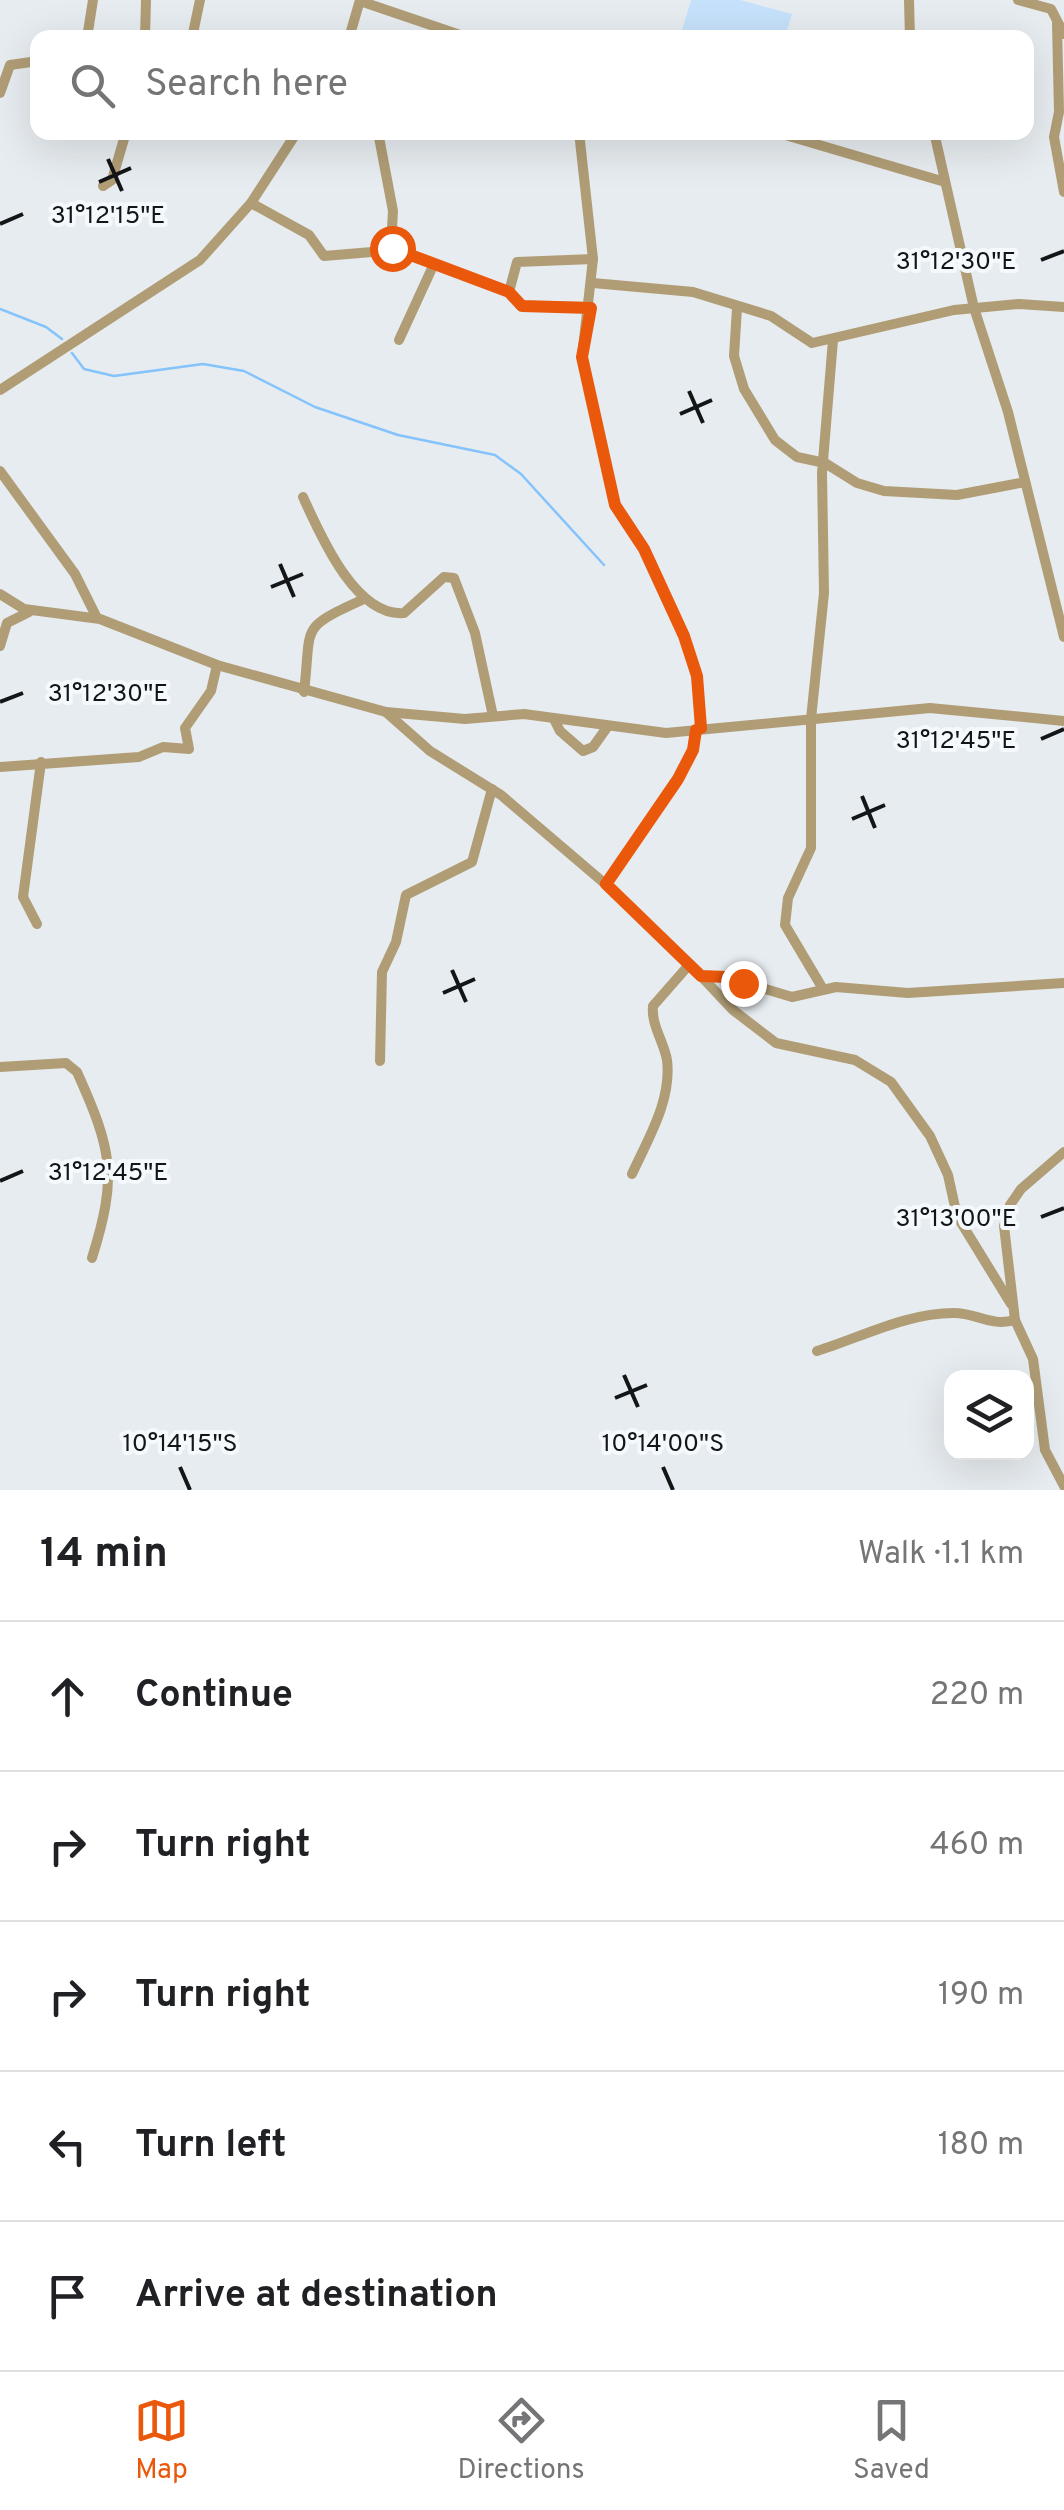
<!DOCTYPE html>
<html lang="en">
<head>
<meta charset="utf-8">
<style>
	body { margin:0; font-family:Overpass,sans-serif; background:#f2f2f2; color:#202124 }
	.controls { position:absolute; right:30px; bottom:30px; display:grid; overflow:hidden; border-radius:20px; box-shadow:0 10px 40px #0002 }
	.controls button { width:90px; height:90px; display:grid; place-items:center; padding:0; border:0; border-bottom:2px solid #e0e0e0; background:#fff; color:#202124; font:50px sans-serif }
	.stop { position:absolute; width:30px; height:30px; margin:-22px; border:8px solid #ea580c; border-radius:50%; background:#fff }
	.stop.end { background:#ea580c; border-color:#fff; box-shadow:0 2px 10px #0008 }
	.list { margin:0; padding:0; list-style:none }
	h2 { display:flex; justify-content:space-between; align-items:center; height:130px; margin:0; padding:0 40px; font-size:42px }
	h2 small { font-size:32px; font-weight:400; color:#757577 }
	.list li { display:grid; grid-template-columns:65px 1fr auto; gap:30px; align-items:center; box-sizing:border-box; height:150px; padding:0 40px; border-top:2px solid #e0e0e0 }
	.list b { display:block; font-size:38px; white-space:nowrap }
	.list em { font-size:32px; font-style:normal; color:#757577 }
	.icon { flex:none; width:55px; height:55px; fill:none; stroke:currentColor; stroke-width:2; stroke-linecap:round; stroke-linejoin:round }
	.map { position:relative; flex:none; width:1064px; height:1490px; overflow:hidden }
	.search { position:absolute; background:#fff; box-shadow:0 10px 40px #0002; left:30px; right:30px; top:30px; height:110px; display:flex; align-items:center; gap:25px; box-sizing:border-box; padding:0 35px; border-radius:20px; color:#757577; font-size:38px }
	.sheet { height:880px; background:#fff }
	nav { display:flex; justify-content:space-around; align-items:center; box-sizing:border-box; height:140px; border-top:2px solid #e0e0e0; background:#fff; font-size:28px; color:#757577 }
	nav a { display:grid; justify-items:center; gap:5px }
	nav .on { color:#ea580c }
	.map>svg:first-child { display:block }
	.green { fill:#c6e1fb }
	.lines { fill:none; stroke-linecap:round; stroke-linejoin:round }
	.stream { stroke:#84c3fb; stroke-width:2.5 }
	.minor { stroke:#b09d76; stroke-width:10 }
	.route { stroke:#ea580c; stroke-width:12 }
	.ticks { fill:none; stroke:#131516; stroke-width:4 }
	.ticks-label { font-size:25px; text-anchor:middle; fill:#131516; stroke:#f4f9fe; stroke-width:8; stroke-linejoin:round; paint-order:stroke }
</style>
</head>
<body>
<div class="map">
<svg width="1064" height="1490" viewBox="0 0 1064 1490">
	<rect width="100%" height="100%" fill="#e7ecf0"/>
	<polygon class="green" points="691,0 740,0 792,14 785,37 680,37"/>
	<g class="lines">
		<g class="stream">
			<polyline points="0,309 46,327 62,339"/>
			<polyline points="72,353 84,369 114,376 203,364 244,371 315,407 398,435 495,455 521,474 604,565"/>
		</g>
		<g class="minor">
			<polyline points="909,0 910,38"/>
			<polyline points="1018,0 1051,9 1064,34"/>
			<polyline points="360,1 469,38"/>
			<polyline points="1057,24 1059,112 1054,137 1064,192"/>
			<polyline points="87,38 93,0"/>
			<polyline points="145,38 146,0"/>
			<polyline points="192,38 200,0"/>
			<polyline points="349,38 360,0"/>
			<polyline points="0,93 10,65 38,61"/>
			<polyline points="378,132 393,211 391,245 396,250"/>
			<polyline points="579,132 593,259 582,357 615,505 644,549 684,636 697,676 701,728"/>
			<polyline points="775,132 945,182"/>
			<polyline points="934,132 974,308 1008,412 1064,637"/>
			<polyline points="103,186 112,180 126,132"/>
			<polyline points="251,203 309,235 324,256 396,250 509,292"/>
			<polyline points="593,283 693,292 771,316 812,343 954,310 1019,304 1064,307"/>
			<polyline points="591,307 521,306 509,292 517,262 593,259"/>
			<polyline points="737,308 734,356 744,389 775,440 797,457 825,463 857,483 884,491 957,495 1025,482"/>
			<polyline points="399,340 433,266"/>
			<polyline points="0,390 200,260 251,203 297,132"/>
			<polyline points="0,471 75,574 97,618"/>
			<path d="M303 497C320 534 355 617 404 613L444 577 454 578 475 633 493 716"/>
			<polyline points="0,594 24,609 100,619 217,665 386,712 465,719 524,714 666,733 930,708 1064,721"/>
			<polyline points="0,646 7,623 29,612"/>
			<path d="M304 692C312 624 298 629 364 599"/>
			<polyline points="387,713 430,751 501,795 610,888 701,976 726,977 792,997 836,987 908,993 1064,983"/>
			<polyline points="554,719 560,731 583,751 593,747 608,726"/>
			<polyline points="0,767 139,757 163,747 189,749 185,728 211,691 217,665"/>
			<polyline points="606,884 678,779 693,750 696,730"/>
			<polyline points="37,924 23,897 41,762"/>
			<polyline points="701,976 733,1010 776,1043 855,1060 891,1082 930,1136 948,1175 957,1216 1011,1304"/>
			<polyline points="823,989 785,925 788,898 811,848 811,719 824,593 822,473 833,340"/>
			<polyline points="380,1061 382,972 396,942 406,895 472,862 492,789"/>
			<path d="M0 1067 66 1063 77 1072C112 1150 118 1175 92 1258"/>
			<polyline points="1064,1152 1021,1189 1010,1205 1004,1226 1015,1320 1033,1359 1045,1450 1064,1486"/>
			<path d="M632 1174C648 1139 672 1100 667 1060 664 1042 651 1025 653 1006L688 966"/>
			<path d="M817 1351C862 1337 906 1313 954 1313 977 1313 991 1327 1015 1320"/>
		</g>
	</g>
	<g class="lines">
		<polyline class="route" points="392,248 509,292 522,306 591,308 582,357 615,505 644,549 684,636 697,676 701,728 696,730 693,750 678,779 606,884 701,976 726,977 743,983"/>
	</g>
	<path class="ticks" d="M108 159 122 191M99 182 131 168M0 224 23 214M1041 260 1064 251M689 391 703 423M680 414 712 400M280 564 294 597M271 587 303 574M0 702 23 693M1041 739 1064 729M862 796 875 828M852 819 885 805M452 970 466 1002M443 993 475 979M0 1181 23 1171M1041 1217 1064 1208M624 1375 638 1407M615 1398 647 1385M180 1467 190 1490M663 1467 673 1490"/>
	<g class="ticks-label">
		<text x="108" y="223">31°12'15"E</text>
		<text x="956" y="269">31°12'30"E</text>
		<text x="108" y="701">31°12'30"E</text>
		<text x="956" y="748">31°12'45"E</text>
		<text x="108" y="1180">31°12'45"E</text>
		<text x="956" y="1226">31°13'00"E</text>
		<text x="180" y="1451">10°14'15"S</text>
		<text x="663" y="1451">10°14'00"S</text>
	</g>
</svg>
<div class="controls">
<button><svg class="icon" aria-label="layers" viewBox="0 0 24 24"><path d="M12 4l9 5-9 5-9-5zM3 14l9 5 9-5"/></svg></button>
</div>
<div class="stop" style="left:392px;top:248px"></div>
<div class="stop end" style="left:743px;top:983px"></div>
<div class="search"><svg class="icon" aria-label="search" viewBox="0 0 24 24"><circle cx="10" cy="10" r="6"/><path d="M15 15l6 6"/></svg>Search here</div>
</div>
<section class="sheet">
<h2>14 min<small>Walk · 1.1 km</small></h2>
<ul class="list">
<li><svg class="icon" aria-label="ahead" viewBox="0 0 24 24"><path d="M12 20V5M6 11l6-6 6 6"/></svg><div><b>Continue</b></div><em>220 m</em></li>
<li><svg class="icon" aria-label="right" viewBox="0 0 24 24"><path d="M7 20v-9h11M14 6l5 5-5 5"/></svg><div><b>Turn right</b></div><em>460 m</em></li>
<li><svg class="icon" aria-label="right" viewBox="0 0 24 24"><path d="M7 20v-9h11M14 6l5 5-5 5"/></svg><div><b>Turn right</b></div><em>190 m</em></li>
<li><svg class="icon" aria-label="left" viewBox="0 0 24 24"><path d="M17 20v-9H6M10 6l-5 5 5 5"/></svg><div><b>Turn left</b></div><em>180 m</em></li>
<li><svg class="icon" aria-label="arrive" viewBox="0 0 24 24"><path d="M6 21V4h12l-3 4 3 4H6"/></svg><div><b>Arrive at destination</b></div></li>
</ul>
</section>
<nav>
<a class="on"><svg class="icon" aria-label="map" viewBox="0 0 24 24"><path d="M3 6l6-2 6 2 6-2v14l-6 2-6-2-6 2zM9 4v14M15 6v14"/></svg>Map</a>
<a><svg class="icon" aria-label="directions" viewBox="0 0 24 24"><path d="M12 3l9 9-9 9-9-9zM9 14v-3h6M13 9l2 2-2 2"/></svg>Directions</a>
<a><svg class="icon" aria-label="saved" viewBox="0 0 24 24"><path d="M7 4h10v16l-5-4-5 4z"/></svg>Saved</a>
</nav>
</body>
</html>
